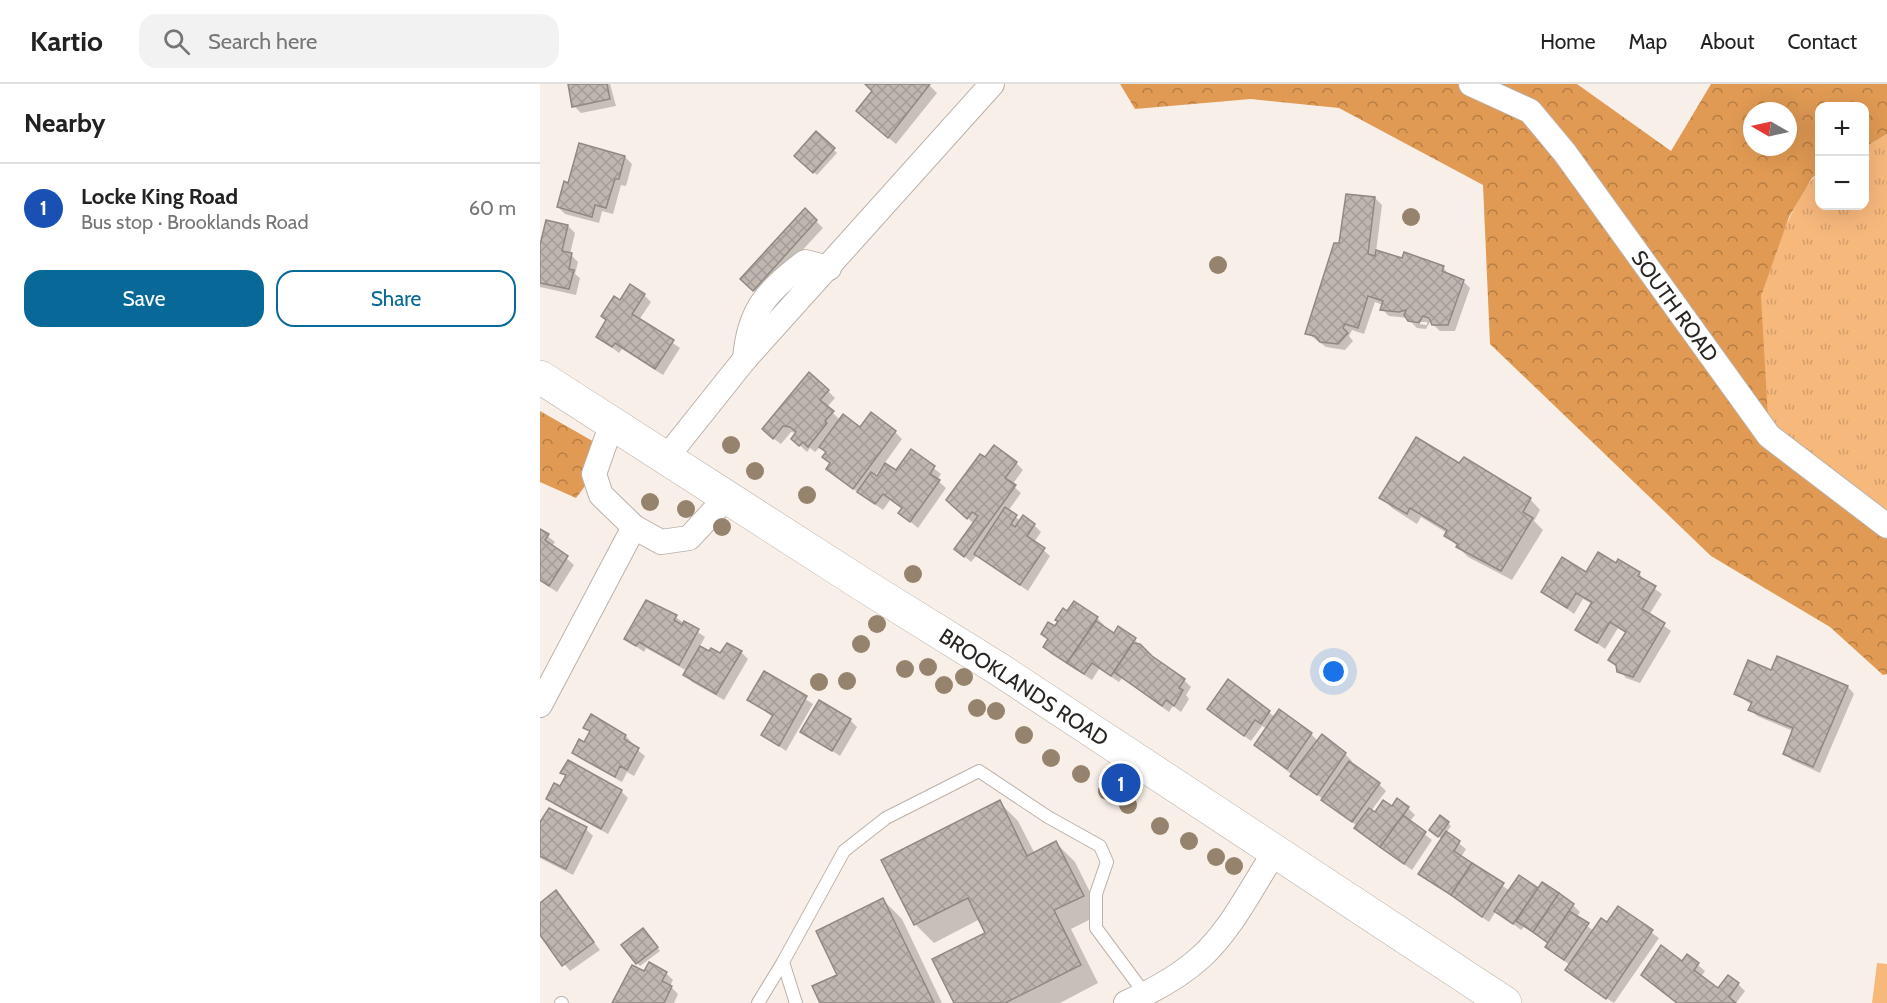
<!DOCTYPE html>
<html lang="en">
<head>
<meta charset="utf-8">
<style>
	body { margin:0; font-family:Cabin,sans-serif; background:#f2f2f2; color:#222 }
	.controls { position:absolute; right:18px; top:18px; display:grid; overflow:hidden; border-radius:12px; box-shadow:0 6px 24px #0002 }
	.controls button { width:54px; height:54px; display:grid; place-items:center; padding:0; border:0; border-bottom:2px solid #e0e0e0; background:#fff; color:#222; font:30px sans-serif }
	.compass { position:absolute; left:1203px; top:18px; width:54px; height:54px; border-radius:50%; background:#fff; box-shadow:0 6px 24px #0002; rotate:279deg }
	.you { position:absolute; left:794px; top:588px; width:21px; height:21px; margin:-15px; border:4px solid #fff; border-radius:50%; background:#1a73e8; box-shadow:0 0 0 9px #1a73e833 }
	.badge { display:grid; place-items:center; width:39px; height:39px; border-radius:50%; background:#086998; color:#fff; font-size:20px; font-weight:700 }
	.pin { position:absolute; translate:-50% -50%; border:3px solid #fff; box-shadow:0 2px 6px #0006 }
	.list { margin:0; padding:0; list-style:none }
	h2 { display:flex; justify-content:space-between; align-items:center; height:78px; margin:0; padding:0 24px; font-size:26px }
	h2 small { font-size:20px; font-weight:400; color:#767676 }
	.list li { display:grid; grid-template-columns:39px 1fr auto; gap:18px; align-items:center; box-sizing:border-box; height:90px; padding:0 24px; border-top:2px solid #e0e0e0 }
	.list b { display:block; font-size:22px; white-space:nowrap }
	.list p { margin:0; font-size:20px; white-space:nowrap; color:#767676 }
	.list em { font-size:20px; font-style:normal; color:#767676 }
	.actions { display:flex; gap:12px; padding:18px 24px }
	.actions a { flex:1; padding:14px 0; border:2px solid #086998; border-radius:18px; text-align:center; font-size:21px; color:#086998 }
	.actions .main { background:#086998; color:#fff }
	.icon { flex:none; width:33px; height:33px; fill:none; stroke:currentColor; stroke-width:2; stroke-linecap:round; stroke-linejoin:round }
	.map { position:relative; flex:none; width:1347px; height:919px; overflow:hidden }
	header { display:flex; align-items:center; gap:36px; box-sizing:border-box; height:84px; padding:0 30px; background:#fff; border-bottom:2px solid #e0e0e0 }
	header strong { font-size:28px }
	nav { display:flex; gap:33px; margin-inline-start:auto; font-size:21px }
	.search { width:420px; height:54px; background:#f2f2f2; display:flex; align-items:center; gap:15px; box-sizing:border-box; padding:0 21px; border-radius:18px; color:#767676; font-size:22px }
	main { display:flex }
	aside { flex:1; background:#fff }
	.map>svg:first-child { display:block }
	.grass { fill:url(#grass-tufts) }
	.forest { fill:url(#forest-crowns); fill-rule:evenodd }
	.pitch { fill:#f7b87c }
	.shadow { fill:#0003; fill-rule:evenodd }
	.building { fill:url(#building-cross-hatch); stroke:#908881; stroke-width:1.5 }
	.lines { fill:none; stroke-linecap:round; stroke-linejoin:round }
	.lane-casing { stroke:#bab1aa; stroke-width:14 }
	.street-casing { stroke:#bab1aa; stroke-width:26 }
	.secondary-casing { stroke:#bab1aa; stroke-width:34 }
	.lane { stroke:#fff; stroke-width:12 }
	.street { stroke:#fff; stroke-width:24 }
	.secondary { stroke:#fff; stroke-width:33 }
	.tree { fill:#96836e }
	.labels { text-anchor:middle; dominant-baseline:central; stroke-width:4.5; stroke-linejoin:round; paint-order:stroke }
	.street-label { font-size:21px; fill:#282522; stroke:#fff }
</style>
</head>
<body>
<header>
<strong>Kartio</strong>
<div class="search"><svg class="icon" aria-label="search" viewBox="0 0 24 24"><circle cx="10" cy="10" r="6"/><path d="M15 15l6 6"/></svg>Search here</div>
<nav><a>Home</a><a>Map</a><a>About</a><a>Contact</a></nav>
</header>
<main>
<aside>
<h2>Nearby<small></small></h2>
<ul class="list">
<li><span class="badge" style="background:#1a4fb4">1</span><div><b>Locke King Road</b><p>Bus stop · Brooklands Road</p></div><em>60 m</em></li>
</ul>
<div class="actions"><a class="main">Save</a><a>Share</a></div>
</aside>
<div class="map">
<svg width="1347" height="919" viewBox="0 0 1347 919">
	<defs>
		<pattern id="grass-tufts" width="24" height="20" patternUnits="userSpaceOnUse" patternTransform="scale(1.5)"><rect width="24" height="20" fill="#f7b87c"/><path d="M3 7l-1-3M5 7V3M7 7l1-3M15 17l-1-3M17 17v-4M19 17l1-3" fill="none" stroke="#d49e6b"/></pattern>
		<pattern id="forest-crowns" width="20" height="18" patternUnits="userSpaceOnUse" patternTransform="scale(1.5)"><rect width="20" height="18" fill="#e09a53"/><path d="M2 6a3 3 0 1 1 6 0M12 15a3 3 0 1 1 6 0" fill="none" stroke="#b67d44"/></pattern>
		<pattern id="building-cross-hatch" width="8" height="8" patternUnits="userSpaceOnUse" patternTransform="scale(1.5)"><rect width="8" height="8" fill="#beb6af"/><path d="M0 0l8 8M0 8l8-8" fill="none" stroke="#a39c96"/></pattern>
	</defs>
	<rect width="100%" height="100%" fill="#f8f0e8"/>
	<path class="grass" d="M1347 50V442L1229 352C1226 311 1217 254 1221 213 1223 190 1260 101 1279 89L1280 122H1324L1325 63Z"/>
	<g class="forest">
		<path d="M580 0H1037L1131 67 1171 0H1347V50L1325 63 1324 22H1280L1279 89 1272 94 1249 133 1221 212 1229 352 1347 442V590L1343 591 1290 543 1171 472 950 260 943 101 799 24 711 15 595 25ZM1212 27H1248V63H1212Z"/>
		<polygon points="0,327 63,363 54,390 36,414 0,398"/>
	</g>
	<polygon class="pitch" points="1337,879 1347,880 1347,919 1332,919"/>
	<g class="shadow">
		<polygon points="30,0 70,0 76,22 41,29 34,22"/>
		<polygon points="327,0 388,0 397,9 356,60 324,34 334,7"/>
		<polygon points="276,49 297,69 277,91 256,72"/>
		<polygon points="85,73 92,80 86,102 81,101 73,130 62,127 59,139 25,130 18,123 29,101"/>
		<polygon points="835,114 842,121 836,168 903,183 910,192 923,197 930,204 915,247 900,247 890,238 886,245 877,244 872,239 887,241 887,238 871,238 868,234 849,232 842,225 843,221 835,218 824,250 812,246 809,252 813,257 805,266 786,263 767,249 800,161"/>
		<polygon points="265,126 283,144 220,212 209,202"/>
		<polygon points="28,142 35,149 30,170 38,178 35,190 40,194 36,211 0,203 0,167"/>
		<polygon points="104,211 111,218 99,236 140,264 123,291 82,265 79,269 58,253 80,218"/>
		<path d="M288 307 295 314 287 323 300 336 320 345 355 348 362 355 344 380 356 388 371 367 401 390 397 396 406 404 378 444 360 429 363 425 350 416 343 426 295 392 288 385 291 380 287 369 281 362 275 368 270 364 267 368 253 355 257 349 251 348 241 360 230 352ZM343 381 345 383 337 394 335 392Z"/>
		<polygon points="445,375 476,379 483,386 472,401 481,409 468,427 481,437 494,441 501,448 494,458 510,472 488,507 437,471 431,478 416,465 434,440 408,416"/>
		<polygon points="841,413 990,415 1000,426 994,437 1003,446 972,496 928,473 906,451 907,449 881,433 877,440 852,424"/>
		<polygon points="0,446 15,458 12,462 34,481 17,508 0,497"/>
		<polygon points="1076,481 1099,489 1105,498 1122,510 1109,531 1131,547 1100,599 1086,594 1070,576 1087,550 1078,544 1065,565 1037,545 1052,520 1043,515 1034,530 1003,508"/>
		<polygon points="119,522 165,553 159,564 181,571 201,568 208,575 184,616 152,598 145,591 147,587 106,564 104,568 86,555"/>
		<polygon points="528,529 557,534 564,541 562,543 574,551 595,556 611,573 644,596 651,603 646,611 649,615 641,628 633,622 629,628 582,594 579,598 559,585 552,596 511,570 504,563 509,556 503,550 515,545"/>
		<polygon points="1238,574 1308,603 1314,610 1280,689 1252,676 1245,669 1253,647 1217,632 1210,625 1212,621 1196,610 1232,588"/>
		<polygon points="225,589 273,620 246,667 223,651 233,633 209,616"/>
		<polygon points="688,597 735,633 771,650 778,657 805,670 812,677 810,680 839,700 846,707 831,727 835,730 852,724 868,724 875,731 869,738 892,756 872,786 823,751 817,742 723,668 716,661 727,645 722,642 711,657 676,631"/>
		<polygon points="310,636 317,643 300,672 262,647"/>
		<polygon points="45,644 86,652 92,659 91,661 105,672 94,692 87,688 82,698 41,675 34,668 45,660 51,649"/>
		<polygon points="22,688 81,707 88,714 68,750 15,721 8,714 20,704 26,693"/>
		<polygon points="459,718 478,737 495,770 516,759 535,778 561,830 531,845 558,899 520,919 416,919 447,849 440,835 394,859 375,840"/>
		<polygon points="10,726 46,745 53,752 33,791 0,774 0,740"/>
		<polygon points="908,739 911,742 906,749 926,765 921,773 970,807 979,793 999,806 1002,800 1033,821 1040,828 1036,834 1054,847 1067,840 1078,824 1119,854 1074,919 1034,893 1027,886 1030,881 1014,870 1007,863 1009,860 984,843 981,846 956,827 949,838 880,790 903,756 894,749"/>
		<polygon points="16,808 60,866 30,887 0,849 0,821"/>
		<polygon points="343,816 362,835 402,919 282,919"/>
		<polygon points="106,849 120,867 100,882 97,879"/>
		<polygon points="1147,872 1165,887 1161,893 1178,906 1198,900 1205,907 1196,919 1138,919 1142,879"/>
		<polygon points="105,889 126,889 133,896 130,902 138,910 134,919 74,919"/>
	</g>
	<g class="building">
		<polygon points="28,0 67,0 70,15 32,23"/>
		<polygon points="390,0 348,54 316,27 332,7 325,0"/>
		<polygon points="276,47 295,64 273,89 254,72"/>
		<polygon points="39,59 85,72 79,95 75,95 66,124 55,121 52,133 17,123 24,97 28,99"/>
		<polygon points="806,110 835,113 828,170 835,172 836,166 862,174 864,168 904,182 902,187 924,196 908,241 892,241 889,234 883,232 879,239 868,237 864,231 866,226 859,228 840,226 843,217 828,212 818,244 805,240 803,244 808,249 798,260 780,258 775,252 765,250 794,159 799,159"/>
		<polygon points="265,124 277,136 213,207 200,195"/>
		<polygon points="6,136 28,141 22,167 32,169 29,185 34,186 29,205 0,199 0,161"/>
		<polygon points="90,200 105,210 92,230 134,256 115,285 75,259 72,263 56,253 66,236 61,232 74,212 80,216"/>
		<polygon points="269,288 289,306 280,316 294,327 285,337 287,339 268,363 263,358 259,362 251,355 256,348 250,343 243,342 233,355 222,345"/>
		<polygon points="331,328 356,347 313,405 286,385 290,379 282,373 286,368 279,363 303,330 320,343"/>
		<polygon points="876,353 919,379 924,373 991,414 983,428 993,434 961,487 916,463 918,460 904,452 907,446 870,424 867,430 839,414"/>
		<polygon points="454,361 477,378 465,394 476,401 424,473 414,465 438,432 432,428 427,435 406,416 440,370 445,373"/>
		<polygon points="371,365 395,382 390,390 400,396 370,438 358,429 362,424 343,410 335,420 317,408 331,388 337,392 345,379 356,386"/>
		<polygon points="465,423 477,431 471,440 475,443 483,431 495,440 487,452 505,464 480,501 434,470"/>
		<polygon points="0,445 9,450 5,456 28,472 9,502 0,496"/>
		<polygon points="1058,468 1076,479 1078,475 1100,488 1098,492 1116,502 1102,525 1125,539 1093,593 1077,588 1076,581 1068,576 1086,548 1070,538 1057,559 1035,546 1052,518 1036,509 1027,524 1001,508 1022,473 1046,488"/>
		<polygon points="106,516 137,531 134,536 142,541 144,537 159,545 139,581 99,558 96,562 84,555"/>
		<polygon points="534,517 558,533 527,579 503,563 508,555 501,550 508,538 515,542 518,537 515,536 523,524 527,527"/>
		<polygon points="556,537 574,549 578,542 596,554 571,592 552,579 544,590 527,579"/>
		<polygon points="187,559 202,567 176,610 143,591 160,562 169,567 171,564 180,569"/>
		<polygon points="593,559 600,560 612,572 645,595 639,604 643,606 634,622 626,616 622,622 574,588"/>
		<polygon points="1237,572 1308,602 1273,683 1243,670 1253,644 1208,626 1212,618 1194,610 1208,576 1231,586"/>
		<polygon points="224,587 267,612 239,662 221,651 233,631 207,616"/>
		<polygon points="688,595 730,627 721,640 715,636 704,652 667,625"/>
		<polygon points="279,616 311,635 292,667 260,648"/>
		<polygon points="739,625 772,649 747,685 714,661"/>
		<polygon points="51,630 86,651 84,655 99,664 87,686 80,682 75,693 32,669 39,655 44,658 50,647 43,644"/>
		<polygon points="782,650 806,669 777,711 750,692"/>
		<polygon points="28,676 82,706 61,745 6,715 14,699 20,702 26,691 20,689"/>
		<polygon points="809,677 840,699 812,738 781,716"/>
		<polygon points="857,714 869,723 840,763 814,744 829,724 835,728 843,716 852,722"/>
		<polygon points="460,716 487,772 516,757 544,812 514,826 541,881 465,919 414,919 392,875 445,849 428,814 374,841 341,776"/>
		<polygon points="9,724 47,743 26,785 0,772 0,738"/>
		<polygon points="863,731 886,748 864,780 840,763"/>
		<polygon points="900,731 909,738 898,753 889,746"/>
		<polygon points="906,747 920,757 914,767 932,779 911,811 878,790"/>
		<polygon points="932,779 964,799 942,833 911,811"/>
		<polygon points="979,791 998,804 973,840 954,827"/>
		<polygon points="1002,798 1019,809 993,848 976,837"/>
		<polygon points="16,806 54,858 22,882 0,851 0,819"/>
		<polygon points="1019,809 1034,820 1008,859 993,848"/>
		<polygon points="343,814 394,919 280,919 272,902 297,891 276,847"/>
		<polygon points="1078,822 1113,846 1066,915 1025,886 1061,834 1067,838"/>
		<polygon points="1029,827 1049,839 1024,876 1005,863"/>
		<polygon points="103,844 118,863 96,880 81,861"/>
		<polygon points="1121,861 1142,877 1147,870 1159,879 1154,886 1178,904 1188,891 1199,899 1189,913 1196,919 1137,919 1101,891"/>
		<polygon points="109,878 127,888 122,897 132,902 124,919 72,919 92,881 104,887"/>
	</g>
	<g class="lines">
		<defs>
			<g id="lane">
				<polyline points="21,919 22,919"/>
				<polyline points="218,919 243,878"/>
				<polyline points="256,919 243,878 304,767 346,734 439,687 508,733 560,762 567,778 556,810 556,844 605,910"/>
			</g>
			<g id="street">
				<polyline points="931,0 990,27 1025,69 1229,352 1347,442"/>
				<path d="M205 275C209 226 226 208 265 178L289 184"/>
				<polyline points="72,339 54,390 61,411 94,443 121,458 149,454 186,414"/>
				<polyline points="126,374 205,275 452,0"/>
				<polyline points="0,621 94,443"/>
				<path d="M586 919C613 907 639 893 661 873 692 845 712 802 735 768"/>
			</g>
			<polyline id="secondary" points="0,293 325,502 457,584 965,919"/>
		</defs>
		<use href="#lane" class="lane-casing"/>
		<use href="#street" class="street-casing"/>
		<use href="#secondary" class="secondary-casing"/>
		<use href="#lane" class="lane"/>
		<use href="#street" class="street"/>
		<use href="#secondary" class="secondary"/>
	</g>
	<g class="tree">
		<circle cx="871" cy="133" r="9"/>
		<circle cx="678" cy="181" r="9"/>
		<circle cx="191" cy="361" r="9"/>
		<circle cx="215" cy="387" r="9"/>
		<circle cx="267" cy="411" r="9"/>
		<circle cx="110" cy="418" r="9"/>
		<circle cx="146" cy="425" r="9"/>
		<circle cx="182" cy="443" r="9"/>
		<circle cx="373" cy="490" r="9"/>
		<circle cx="337" cy="540" r="9"/>
		<circle cx="321" cy="560" r="9"/>
		<circle cx="388" cy="583" r="9"/>
		<circle cx="365" cy="585" r="9"/>
		<circle cx="424" cy="593" r="9"/>
		<circle cx="307" cy="597" r="9"/>
		<circle cx="279" cy="598" r="9"/>
		<circle cx="404" cy="601" r="9"/>
		<circle cx="437" cy="624" r="9"/>
		<circle cx="456" cy="627" r="9"/>
		<circle cx="484" cy="651" r="9"/>
		<circle cx="511" cy="674" r="9"/>
		<circle cx="541" cy="690" r="9"/>
		<circle cx="567" cy="707" r="9"/>
		<circle cx="588" cy="721" r="9"/>
		<circle cx="620" cy="742" r="9"/>
		<circle cx="649" cy="757" r="9"/>
		<circle cx="676" cy="773" r="9"/>
		<circle cx="694" cy="782" r="9"/>
	</g>
	<g class="labels">
		<g class="street-label">
			<text transform="translate(1135 222) rotate(54)">SOUTH ROAD</text>
			<text transform="translate(484 603) rotate(33)">BROOKLANDS ROAD</text>
		</g>
	</g>
</svg>
<div class="controls">
<button>+</button>
<button>−</button>
</div>
<svg class="compass" viewBox="-18 -18 36 36"><path d="M0-13l5 13h-10z" fill="#e53935"/><path d="M0 13l5-13h-10z" fill="#767676"/></svg>
<div class="you"></div>
<div class="pin badge" style="left:581px;top:699px;background:#1a4fb4">1</div>
</div>
</main>
</body>
</html>
